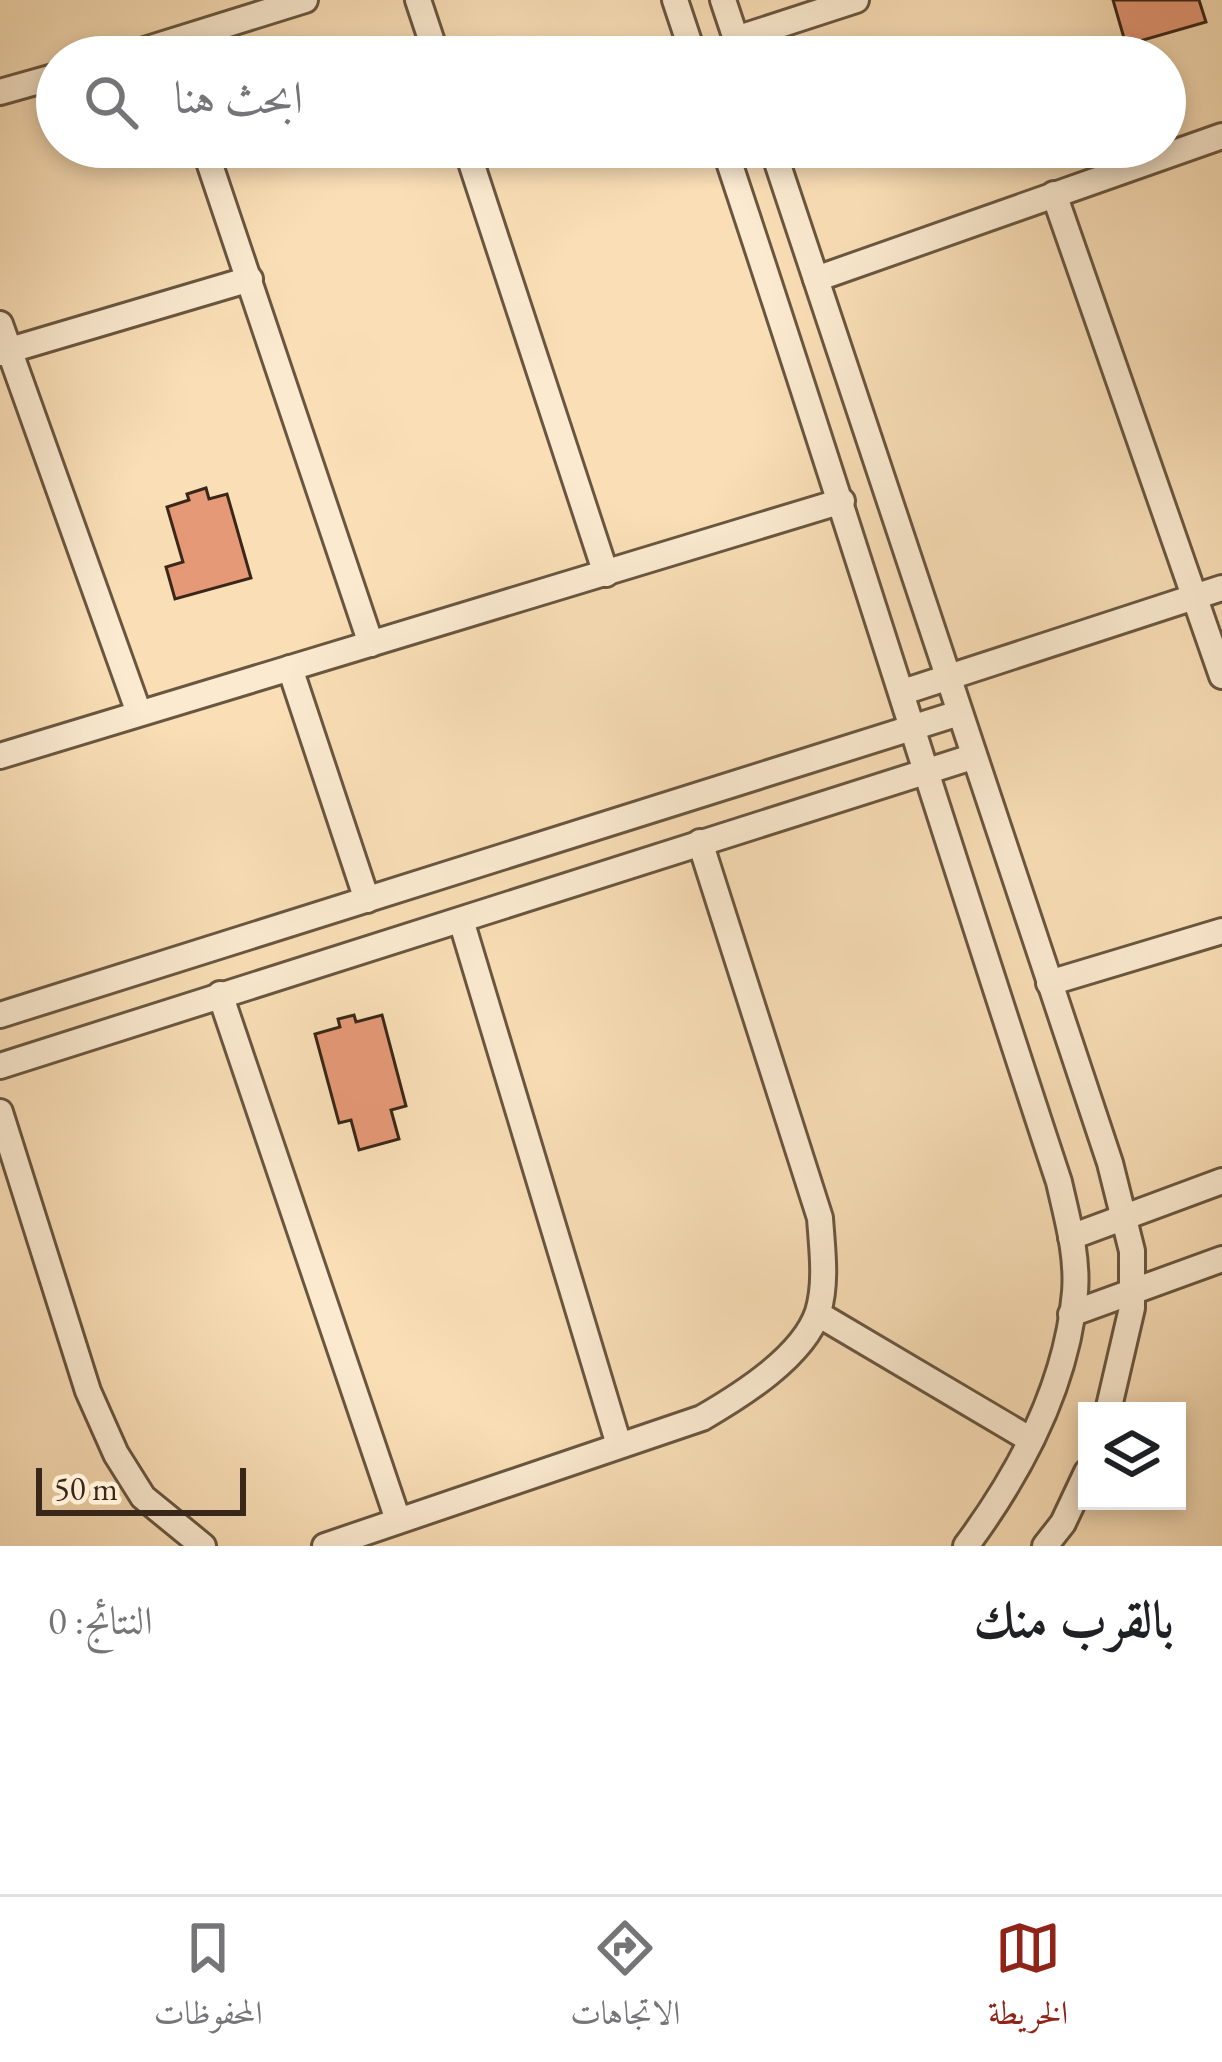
<!DOCTYPE html>
<html lang="ar">
<head>
<meta charset="utf-8">
<style>
	body { margin:0; font-family:"EB Garamond",Amiri,serif; background:#f6f6f6; color:#202124; direction:rtl }
	.controls { position:absolute; right:36px; bottom:36px; display:grid; overflow:hidden; border-radius:0px; box-shadow:0 6px 18px #0003 }
	.controls button { width:108px; height:108px; display:grid; place-items:center; padding:0; border:0; border-bottom:3px solid #e0e0e0; background:#fff; color:#202124; font:60px sans-serif }
	.scale { position:absolute; left:36px; bottom:30px; width:210px; box-sizing:border-box; padding-left:12px; border:6px solid #392819; border-top:0; font-size:33px; line-height:42px; white-space:nowrap; color:#392819; -webkit-text-stroke:9px #fbead0; paint-order:stroke }
	.list { margin:0; padding:0; list-style:none }
	h2 { display:flex; justify-content:space-between; align-items:center; height:156px; margin:0; padding:0 48px; font-size:51px }
	h2 small { font-size:39px; font-weight:400; color:#757577 }
	.icon { flex:none; width:66px; height:66px; fill:none; stroke:currentColor; stroke-width:2; stroke-linecap:round; stroke-linejoin:round }
	.map { position:relative; flex:none; width:1222px; height:1546px; overflow:hidden; direction:ltr }
	.search { position:absolute; background:#fff; box-shadow:0 6px 18px #0003; left:36px; right:36px; top:36px; height:132px; display:flex; align-items:center; gap:30px; box-sizing:border-box; padding:0 42px; border-radius:66px; color:#757577; font-size:45px }
	.sheet { height:348px; background:#fff }
	nav { display:flex; justify-content:space-around; align-items:center; box-sizing:border-box; height:168px; border-top:3px solid #e0e0e0; background:#fff; font-size:33px; color:#757577 }
	nav a { display:grid; justify-items:center; gap:6px }
	nav .on { color:#8f2418 }
	.map>svg:first-child { display:block }
	.building { fill:#e69977; stroke:#392819; stroke-width:3 }
	.lines { fill:none; stroke-linecap:round; stroke-linejoin:round }
	.minor-casing { stroke:#695640; stroke-width:30 }
	.minor { stroke:#fbead0; stroke-width:24 }
</style>
</head>
<body>
<div class="map">
<svg width="1222" height="1546" viewBox="0 0 1222 1546">
	<rect width="100%" height="100%" fill="#f9deb6"/>
	<filter id="stains"><feTurbulence type="fractalNoise" baseFrequency=".00167" numOctaves="4"/><feColorMatrix values="0 0 0 0 .2 0 0 0 0 .09 0 0 0 0 .02 0 0 0 .5 -.17"/></filter>
	<radialGradient id="worn" r=".72"><stop offset=".6" stop-color="#630" stop-opacity="0"/><stop offset="1" stop-color="#630" stop-opacity=".3"/></radialGradient>
	<g class="building">
		<polygon points="1113,0 1199,0 1206,22 1126,45"/>
		<polygon points="206,488 209,499 227,494 251,578 175,599 166,567 183,562 167,507 189,500 187,494"/>
		<polygon points="354,1015 356,1022 382,1015 406,1106 391,1110 399,1139 359,1150 351,1120 339,1123 315,1034 340,1027 338,1019"/>
	</g>
	<g class="lines">
		<defs>
			<g id="minor">
				<polyline points="418,0 437,57"/>
				<polyline points="675,0 694,57"/>
				<polyline points="723,0 742,57"/>
				<polyline points="736,39 856,0"/>
				<polyline points="122,57 305,0"/>
				<polyline points="0,92 57,76"/>
				<polyline points="204,147 371,644"/>
				<polyline points="466,147 606,574"/>
				<path d="M724 147C839 491 945 838 1059 1182 1067 1218 1078 1255 1075 1292 1067 1385 1020 1473 966 1546"/>
				<polyline points="772,147 1110,1163 1132,1251 1132,1308 1108,1411"/>
				<polyline points="1054,194 1222,676"/>
				<polyline points="816,279 1222,136"/>
				<polyline points="0,324 139,713"/>
				<polyline points="0,353 250,279"/>
				<polyline points="290,668 367,900"/>
				<polyline points="903,692 1222,588"/>
				<polyline points="0,756 842,501"/>
				<polyline points="461,920 619,1445"/>
				<polyline points="1049,983 1222,931"/>
				<polyline points="220,994 398,1520"/>
				<polyline points="0,1015 959,713"/>
				<polyline points="0,1066 972,757"/>
				<polyline points="0,1112 88,1391 116,1454 143,1497 203,1546"/>
				<polyline points="1071,1237 1222,1181"/>
				<polyline points="818,1314 1031,1440"/>
				<polyline points="1071,1314 1222,1259"/>
				<path d="M325 1546 702 1418C740 1396 803 1357 818 1312 827 1282 822 1248 820 1218L700 842"/>
				<polyline points="1045,1546 1063,1523 1087,1472"/>
			</g>
		</defs>
		<use href="#minor" class="minor-casing"/>
		<use href="#minor" class="minor"/>
	</g>
	<rect width="100%" height="100%" filter="url(#stains)"/>
	<rect width="100%" height="100%" fill="url(#worn)"/>
</svg>
<div class="controls">
<button><svg class="icon" aria-label="layers" viewBox="0 0 24 24"><path d="M12 4l9 5-9 5-9-5zM3 14l9 5 9-5"/></svg></button>
</div>
<div class="scale">50 m</div>
<div class="search"><svg class="icon" aria-label="search" viewBox="0 0 24 24"><circle cx="10" cy="10" r="6"/><path d="M15 15l6 6"/></svg>ابحث هنا</div>
</div>
<section class="sheet">
<h2>بالقرب منك<small>النتائج: 0</small></h2>
<ul class="list">
</ul>
</section>
<nav>
<a class="on"><svg class="icon" aria-label="map" viewBox="0 0 24 24"><path d="M3 6l6-2 6 2 6-2v14l-6 2-6-2-6 2zM9 4v14M15 6v14"/></svg>الخريطة</a>
<a><svg class="icon" aria-label="directions" viewBox="0 0 24 24"><path d="M12 3l9 9-9 9-9-9zM9 14v-3h6M13 9l2 2-2 2"/></svg>الاتجاهات</a>
<a><svg class="icon" aria-label="saved" viewBox="0 0 24 24"><path d="M7 4h10v16l-5-4-5 4z"/></svg>المحفوظات</a>
</nav>
</body>
</html>
